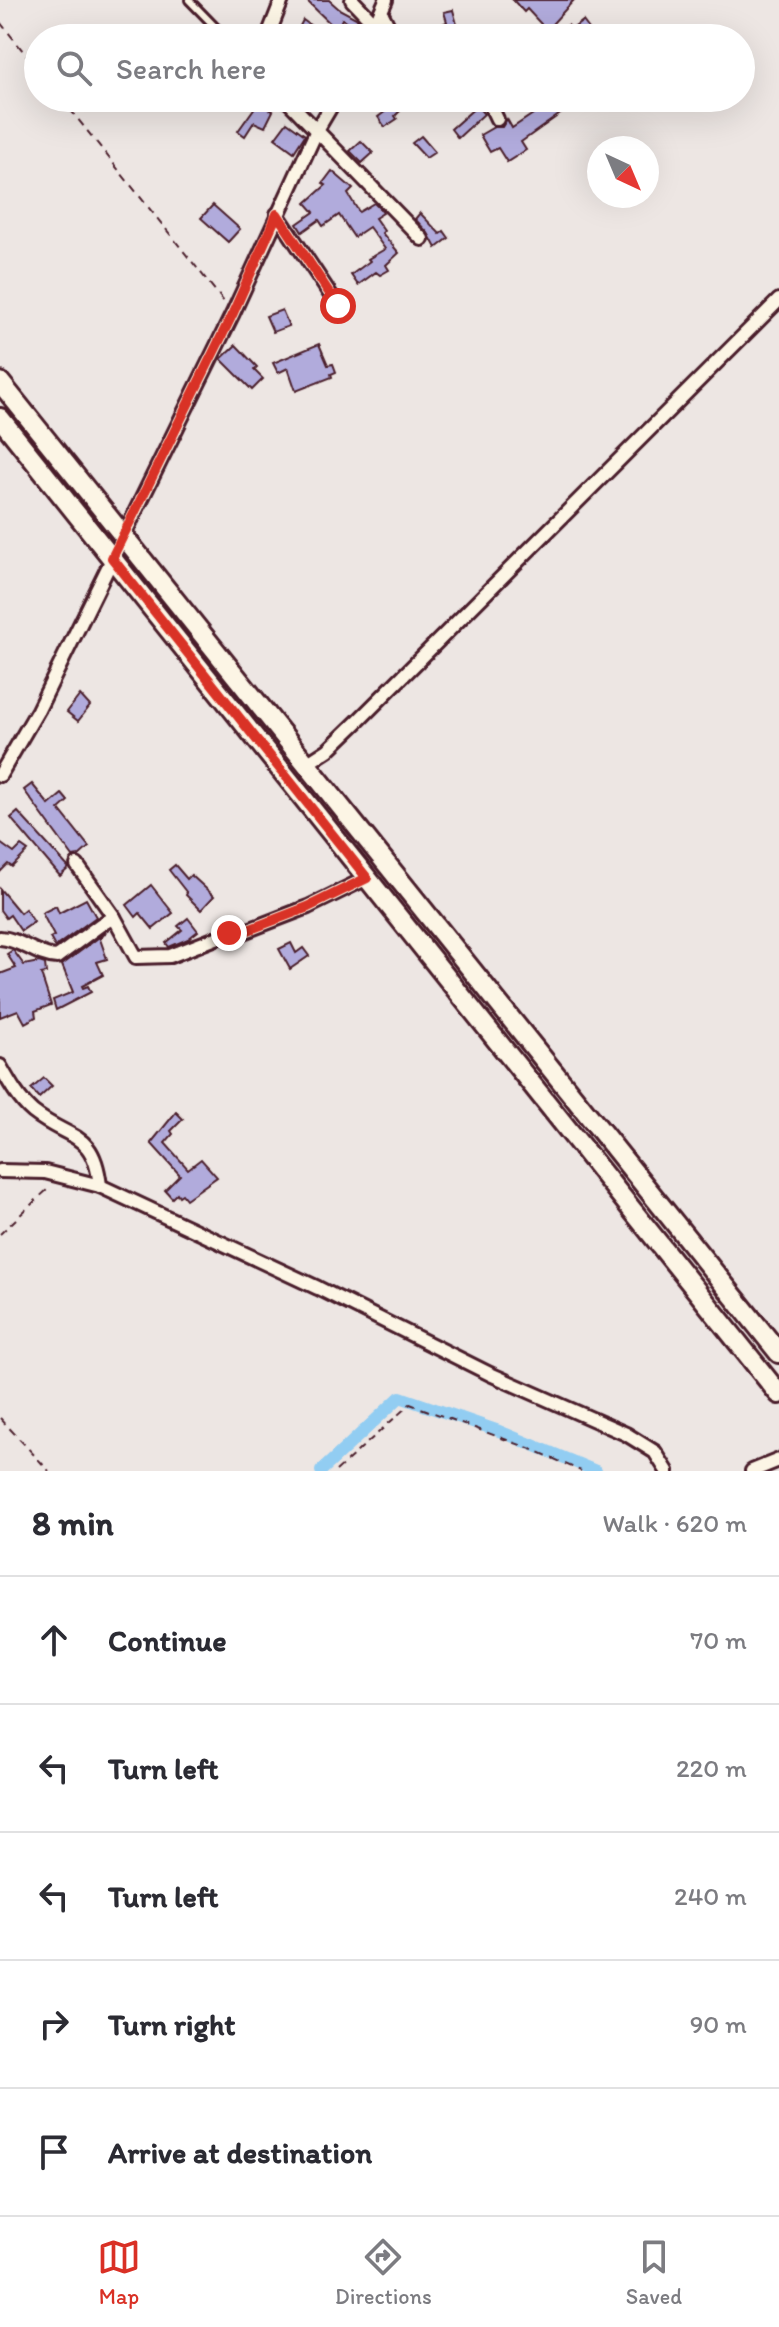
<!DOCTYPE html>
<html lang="en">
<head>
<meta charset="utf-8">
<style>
	body { margin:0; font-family:Itim,sans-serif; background:#f7f7f7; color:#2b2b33 }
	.compass { position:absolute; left:587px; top:136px; width:72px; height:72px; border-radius:50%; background:#fff; box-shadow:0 8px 32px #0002; rotate:136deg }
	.stop { position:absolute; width:24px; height:24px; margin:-18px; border:6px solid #d93025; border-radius:50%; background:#fff }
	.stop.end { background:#d93025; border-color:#fff; box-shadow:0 2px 8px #0008 }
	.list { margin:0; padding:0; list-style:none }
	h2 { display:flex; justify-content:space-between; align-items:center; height:104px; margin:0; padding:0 32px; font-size:34px }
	h2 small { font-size:26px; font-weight:400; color:#7c7c81 }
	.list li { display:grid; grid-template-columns:52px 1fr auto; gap:24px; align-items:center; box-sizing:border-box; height:128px; padding:0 32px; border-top:2px solid #e1e1e2 }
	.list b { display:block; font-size:30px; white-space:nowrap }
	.list em { font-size:26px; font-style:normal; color:#7c7c81 }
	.icon { flex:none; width:44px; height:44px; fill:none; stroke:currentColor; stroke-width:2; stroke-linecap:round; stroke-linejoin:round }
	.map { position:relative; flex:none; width:779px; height:1471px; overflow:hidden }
	.search { position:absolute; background:#fff; box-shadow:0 8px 32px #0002; left:24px; right:24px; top:24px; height:88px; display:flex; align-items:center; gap:20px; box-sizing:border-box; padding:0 28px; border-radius:44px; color:#7c7c81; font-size:30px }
	.sheet { height:744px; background:#fff }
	nav { display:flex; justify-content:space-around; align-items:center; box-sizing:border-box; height:112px; border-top:2px solid #e1e1e2; background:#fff; font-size:22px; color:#7c7c81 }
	nav a { display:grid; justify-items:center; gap:4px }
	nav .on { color:#d93025 }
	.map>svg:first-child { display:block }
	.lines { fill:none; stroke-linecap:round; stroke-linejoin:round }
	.canal { stroke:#92cdf2; stroke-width:12 }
	.building { fill:#b1abdc; stroke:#4a1f2b; stroke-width:2 }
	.service-casing { stroke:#4a1f2b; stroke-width:12 }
	.minor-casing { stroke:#4a1f2b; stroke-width:18 }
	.secondary-casing { stroke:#4a1f2b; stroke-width:24 }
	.path { stroke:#4a1f2b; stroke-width:2; stroke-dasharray:8 6; stroke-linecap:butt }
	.service { stroke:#fcf5e5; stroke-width:6 }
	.minor { stroke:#fcf5e5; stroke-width:12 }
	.secondary { stroke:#fcf5e5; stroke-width:18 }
	.route { stroke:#d93025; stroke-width:10 }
</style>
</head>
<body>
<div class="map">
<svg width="779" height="1471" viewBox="0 0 779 1471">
	<rect width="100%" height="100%" fill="#ede6e3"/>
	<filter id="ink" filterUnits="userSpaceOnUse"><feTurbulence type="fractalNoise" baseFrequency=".0125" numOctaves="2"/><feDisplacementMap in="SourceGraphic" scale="16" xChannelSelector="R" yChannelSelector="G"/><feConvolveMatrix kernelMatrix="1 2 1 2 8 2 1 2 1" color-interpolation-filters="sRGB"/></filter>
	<g filter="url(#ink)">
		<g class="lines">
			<polyline class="canal" points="321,1471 400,1397 499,1431 596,1471"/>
		</g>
		<g class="building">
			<polygon points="306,0 329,0 339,9 358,19 353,26 342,19 337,30"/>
			<polygon points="513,0 574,0 544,33 541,24 527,9 524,12"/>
			<polygon points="453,10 458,28 436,36 433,28 447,22 444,12"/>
			<polygon points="303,20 314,28 313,38 294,38"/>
			<polygon points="583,21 589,29 579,38 550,38 568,25 572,29"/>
			<polygon points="554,100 563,112 521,142 526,150 507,162 498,148 490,152 480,135 494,127 502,127 507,119 512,128"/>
			<polygon points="398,102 403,108 395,116 397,119 385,127 378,117"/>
			<polygon points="258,103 273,111 265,127 254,122 245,136 238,131"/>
			<polygon points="477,106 484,114 458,138 451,129"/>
			<polygon points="287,122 305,135 294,152 275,138"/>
			<polygon points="421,136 435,152 426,158 412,143"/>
			<polygon points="361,141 373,153 362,163 350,151"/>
			<polygon points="332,171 353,189 348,194 359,212 374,203 380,209 383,213 375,218 384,231 382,233 399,253 386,265 389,270 380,275 376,272 358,285 351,275 370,261 368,259 385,249 369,227 354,237 339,215 323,226 319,220 302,232 297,224 314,212 306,203 326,185 323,183"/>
			<polygon points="213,205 240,229 228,242 201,218"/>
			<polygon points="420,213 440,234 444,231 449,238 436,248 428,233 415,219"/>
			<polygon points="282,310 289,326 273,332 266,316"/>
			<polygon points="319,344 328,365 333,364 336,372 331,374 332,377 296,391 288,368 278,373 273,363"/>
			<polygon points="236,345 257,367 254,370 263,379 252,390 221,359"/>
			<polygon points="80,695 90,706 78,721 67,712"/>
			<polygon points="32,784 49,805 62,794 68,801 59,809 89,847 79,856 73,857 24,790"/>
			<polygon points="18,812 69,868 60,876 14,822 11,818"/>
			<polygon points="0,843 14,853 21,846 28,851 12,867 8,864 0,872"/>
			<polygon points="175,865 187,879 191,875 214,896 201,910 186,895 187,893 169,870"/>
			<polygon points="151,885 173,913 153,929 140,913 136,917 127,905"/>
			<polygon points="0,889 20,913 25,909 34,922 21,931 10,915 6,918 0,910"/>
			<polygon points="86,899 96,917 55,947 50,938 54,936 42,913 56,906 59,913"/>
			<polygon points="188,918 198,931 188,939 169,947 166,943 182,930 178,926"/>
			<polygon points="106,932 100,939 107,959 97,962 103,975 82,986 83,988 88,986 91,992 56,1010 53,1000 73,992 62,965"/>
			<polygon points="291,943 296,953 303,948 309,956 290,969 279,949"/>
			<polygon points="13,950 24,965 39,962 45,964 46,973 41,974 51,1005 35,1011 36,1017 25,1023 18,1010 0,1017 0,974 16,968 7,954"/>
			<polygon points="44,1078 52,1086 39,1098 31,1089"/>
			<polygon points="176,1112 183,1119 171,1131 173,1134 165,1143 188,1169 201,1159 217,1177 186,1199 182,1194 179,1196 177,1193 172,1198 165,1190 180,1175 151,1143"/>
		</g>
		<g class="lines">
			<defs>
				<polyline id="service" points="189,0 226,38"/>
				<g id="minor">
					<polyline points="352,0 376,25"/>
					<polyline points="382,14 394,38"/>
					<polyline points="321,34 329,38"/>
					<polyline points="267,38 282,0"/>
					<polyline points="369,38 386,0"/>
					<polyline points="285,98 422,239"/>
					<polyline points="487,98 497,119"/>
					<polyline points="277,214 338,306"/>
					<polyline points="308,763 328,750 358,721 779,300"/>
					<polyline points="0,775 38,710 233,313 317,130 336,98"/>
					<polyline points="77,865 114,917"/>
					<path d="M0 938C21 939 36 956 57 957L100 925 114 917 136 957 170 956 229 933 243 932 308 907 367 878"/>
					<path d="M0 1066C9 1082 19 1100 33 1112 70 1141 94 1130 100 1186"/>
					<polyline points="0,1171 45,1172 100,1186 318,1288 490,1374 626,1434 655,1452 667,1471"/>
					<polyline points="752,1471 779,1460"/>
				</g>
				<g id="secondary">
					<polyline points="0,382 779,1353"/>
					<polyline points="0,418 779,1394"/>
				</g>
			</defs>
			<use href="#service" class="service-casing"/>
			<use href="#minor" class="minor-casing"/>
			<use href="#secondary" class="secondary-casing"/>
			<g class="path">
				<polyline points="0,22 38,70"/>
				<polyline points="61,98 225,303"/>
				<polyline points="0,1234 50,1187"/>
				<polyline points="0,1418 49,1471"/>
				<polyline points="336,1471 410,1404 534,1450 581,1471"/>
			</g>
			<use href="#service" class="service"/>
			<use href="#minor" class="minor"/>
			<use href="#secondary" class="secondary"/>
		</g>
	</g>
	<g class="lines" filter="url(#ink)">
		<polyline class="route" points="229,933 243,932 308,907 367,878 112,558 233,313 277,214 338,306"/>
	</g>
</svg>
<svg class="compass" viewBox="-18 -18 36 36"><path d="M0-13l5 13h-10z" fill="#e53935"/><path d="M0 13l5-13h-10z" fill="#7c7c81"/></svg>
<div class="stop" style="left:338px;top:306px"></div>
<div class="stop end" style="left:229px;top:933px"></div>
<div class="search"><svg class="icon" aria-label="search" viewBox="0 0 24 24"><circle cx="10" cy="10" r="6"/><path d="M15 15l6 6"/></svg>Search here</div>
</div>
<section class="sheet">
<h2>8 min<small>Walk · 620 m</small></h2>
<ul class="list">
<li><svg class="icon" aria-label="ahead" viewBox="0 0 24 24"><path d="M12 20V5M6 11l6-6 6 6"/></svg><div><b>Continue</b></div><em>70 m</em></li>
<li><svg class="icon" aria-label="left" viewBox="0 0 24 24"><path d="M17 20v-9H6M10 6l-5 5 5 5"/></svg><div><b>Turn left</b></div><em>220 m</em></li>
<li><svg class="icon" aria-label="left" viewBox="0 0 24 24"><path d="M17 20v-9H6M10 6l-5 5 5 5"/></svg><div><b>Turn left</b></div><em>240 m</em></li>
<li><svg class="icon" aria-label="right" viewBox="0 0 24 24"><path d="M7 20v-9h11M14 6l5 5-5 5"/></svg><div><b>Turn right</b></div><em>90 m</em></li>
<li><svg class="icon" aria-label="arrive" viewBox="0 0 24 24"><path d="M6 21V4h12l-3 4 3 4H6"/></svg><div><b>Arrive at destination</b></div></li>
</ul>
</section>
<nav>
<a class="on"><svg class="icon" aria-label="map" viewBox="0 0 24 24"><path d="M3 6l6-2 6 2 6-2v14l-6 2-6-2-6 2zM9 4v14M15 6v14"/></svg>Map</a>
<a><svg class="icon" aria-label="directions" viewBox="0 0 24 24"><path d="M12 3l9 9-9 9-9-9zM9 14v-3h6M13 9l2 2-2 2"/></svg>Directions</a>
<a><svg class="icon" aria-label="saved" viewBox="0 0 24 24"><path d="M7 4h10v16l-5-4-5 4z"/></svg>Saved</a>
</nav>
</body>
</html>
